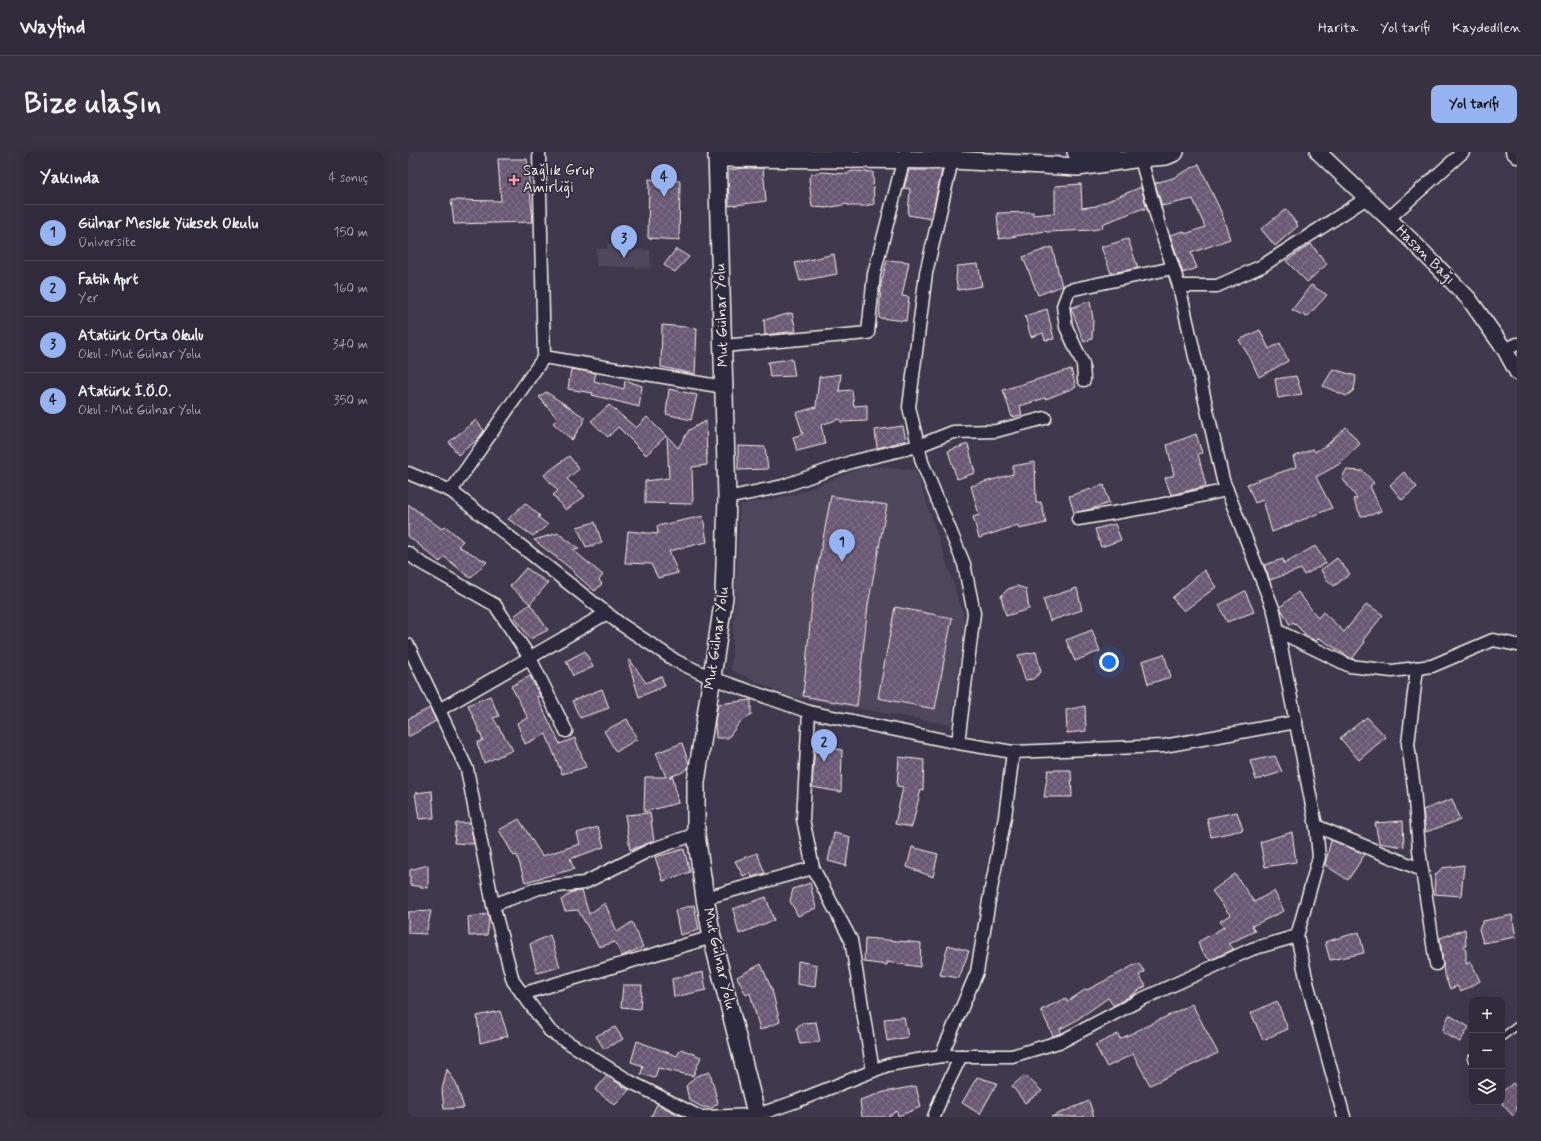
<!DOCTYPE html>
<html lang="tr">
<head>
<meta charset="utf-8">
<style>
	body { margin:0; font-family:Mynerve,sans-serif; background:#383242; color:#f1f3f6 }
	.controls { position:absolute; right:12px; bottom:12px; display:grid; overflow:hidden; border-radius:8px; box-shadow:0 4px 16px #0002 }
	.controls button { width:36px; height:36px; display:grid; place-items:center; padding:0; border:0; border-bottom:1px solid #4b4654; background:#302a3a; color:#f1f3f6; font:20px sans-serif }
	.you { position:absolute; left:701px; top:510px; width:14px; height:14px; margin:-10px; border:3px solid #fff; border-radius:50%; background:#1a73e8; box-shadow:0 0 0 6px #1a73e833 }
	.badge { display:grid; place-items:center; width:26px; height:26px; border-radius:50%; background:#95b2f1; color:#111; font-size:13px; font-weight:700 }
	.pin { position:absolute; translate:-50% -33px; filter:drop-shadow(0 1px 2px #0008) }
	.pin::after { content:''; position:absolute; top:21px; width:14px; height:12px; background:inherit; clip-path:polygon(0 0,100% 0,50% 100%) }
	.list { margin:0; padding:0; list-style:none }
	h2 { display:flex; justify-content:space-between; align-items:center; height:52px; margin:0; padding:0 16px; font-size:17px }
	h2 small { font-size:13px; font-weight:400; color:#a8a7af }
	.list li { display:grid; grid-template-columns:26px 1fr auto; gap:12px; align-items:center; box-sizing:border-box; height:56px; padding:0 16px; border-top:1px solid #4b4654 }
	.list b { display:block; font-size:15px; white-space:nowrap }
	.list p { margin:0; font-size:13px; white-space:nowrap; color:#a8a7af }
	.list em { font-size:13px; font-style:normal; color:#a8a7af }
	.icon { flex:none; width:22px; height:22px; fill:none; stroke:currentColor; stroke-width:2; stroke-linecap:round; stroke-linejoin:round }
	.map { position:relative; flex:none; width:1109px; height:965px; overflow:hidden; border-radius:8px }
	header { display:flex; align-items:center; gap:24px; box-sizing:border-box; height:56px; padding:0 20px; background:#302a3a; border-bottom:1px solid #4b4654 }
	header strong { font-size:19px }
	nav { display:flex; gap:22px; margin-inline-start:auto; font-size:14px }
	.intro { display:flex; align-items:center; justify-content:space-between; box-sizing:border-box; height:96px; padding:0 24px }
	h1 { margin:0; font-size:28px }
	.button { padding:10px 18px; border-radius:8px; background:#95b2f1; color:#111; font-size:14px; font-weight:700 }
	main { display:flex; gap:24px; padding:0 24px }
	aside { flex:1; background:#302a3a; border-radius:8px; box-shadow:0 4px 16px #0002 }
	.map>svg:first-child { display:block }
	.built { fill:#4f465b }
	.building { fill:url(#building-cross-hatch); stroke:#f4f1e8 }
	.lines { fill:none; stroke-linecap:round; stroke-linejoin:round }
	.service-casing { stroke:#f4f1e8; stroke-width:9 }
	.minor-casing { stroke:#f4f1e8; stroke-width:15 }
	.tertiary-casing { stroke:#f4f1e8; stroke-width:18 }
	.secondary-casing { stroke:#f4f1e8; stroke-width:20 }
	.service { stroke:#2f2a3d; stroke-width:6 }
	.minor { stroke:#2f2a3d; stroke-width:12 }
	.tertiary { stroke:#2f2a3d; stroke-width:15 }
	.secondary { stroke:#2f2a3d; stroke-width:17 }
	.poi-dot { fill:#ff9aa2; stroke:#2f2a3d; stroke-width:1.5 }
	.labels { text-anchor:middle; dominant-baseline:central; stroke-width:3; stroke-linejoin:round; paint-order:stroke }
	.poi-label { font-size:15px; fill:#f4f1e8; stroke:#2f2a3d; text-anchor:start }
	.street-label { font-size:15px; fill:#f4f1e8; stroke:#2f2a3d }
</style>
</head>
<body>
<header>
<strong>Wayfind</strong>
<nav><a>Harita</a><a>Yol tarifi</a><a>Kaydedilen</a></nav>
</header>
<div class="intro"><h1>Bize ulaşın</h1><a class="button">Yol tarifi</a></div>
<main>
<aside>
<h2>Yakında<small>4 sonuç</small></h2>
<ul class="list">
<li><span class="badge">1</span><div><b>Gülnar Meslek Yüksek Okulu</b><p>Üniversite</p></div><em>150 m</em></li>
<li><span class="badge">2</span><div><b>Fatih Aprt</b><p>Yer</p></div><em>160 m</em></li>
<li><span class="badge">3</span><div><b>Atatürk Orta Okulu</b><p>Okul · Mut Gülnar Yolu</p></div><em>340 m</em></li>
<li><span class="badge">4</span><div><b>Atatürk İ.Ö.O.</b><p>Okul · Mut Gülnar Yolu</p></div><em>350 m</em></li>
</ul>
</aside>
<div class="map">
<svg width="1109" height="965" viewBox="0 0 1109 965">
	<defs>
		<pattern id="building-cross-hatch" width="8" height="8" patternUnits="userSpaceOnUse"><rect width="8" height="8" fill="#695973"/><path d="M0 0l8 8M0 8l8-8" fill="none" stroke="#7f7187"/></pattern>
	</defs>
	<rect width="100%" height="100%" fill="#40384d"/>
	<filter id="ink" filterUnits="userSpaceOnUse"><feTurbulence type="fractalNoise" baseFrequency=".025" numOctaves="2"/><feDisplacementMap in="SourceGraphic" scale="8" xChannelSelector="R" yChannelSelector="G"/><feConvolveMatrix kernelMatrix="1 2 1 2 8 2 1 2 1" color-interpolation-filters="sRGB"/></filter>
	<g filter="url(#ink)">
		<g class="built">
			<polygon points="199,92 212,92 213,97 242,98 243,116 189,114 188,97 200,97"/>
			<polygon points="459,314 508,318 557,467 543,573 380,544 323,518 332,353 385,343"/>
		</g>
		<g class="building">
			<polygon points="90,7 119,7 125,70 46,72 43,48 93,49"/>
			<polygon points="791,12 814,62 822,87 783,101 789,116 775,121 762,83 776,79 777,82 797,75 785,47 754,54 747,31 765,26"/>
			<polygon points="336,16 355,16 358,49 321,54 320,18"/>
			<polygon points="501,18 534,18 523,67 500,63 502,37 496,36"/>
			<polygon points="444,19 465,20 466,52 456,54 441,54 440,52 418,56 404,55 401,26 404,22 414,20 439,22"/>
			<polygon points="241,27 272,29 271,88 240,86"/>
			<polygon points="673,32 674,56 688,54 733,35 739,57 736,58 736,56 694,72 695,76 684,78 638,80 637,79 591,87 589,61 625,60 625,63 647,61 647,34"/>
			<polygon points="878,57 890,74 867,94 853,77"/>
			<polygon points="720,87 730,116 703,121 693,95"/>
			<polygon points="903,92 919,112 899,130 878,109"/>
			<polygon points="644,95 654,134 630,143 615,105"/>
			<polygon points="268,97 281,105 267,120 256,113"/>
			<polygon points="426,102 429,122 392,129 387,111"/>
			<polygon points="479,108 501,110 494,144 501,145 498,169 471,166 473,132"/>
			<polygon points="570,112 574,134 550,138 548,128 549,114"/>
			<polygon points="903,133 919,143 899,165 884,158"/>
			<polygon points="682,149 685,167 684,187 676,190 663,156"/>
			<polygon points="639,157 646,187 637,188 635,181 623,185 617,164"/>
			<polygon points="384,161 388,179 357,183 356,168"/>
			<polygon points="254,173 289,176 287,222 253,215"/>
			<polygon points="852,178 861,197 872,191 880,209 851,225 842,206 831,188"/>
			<polygon points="384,207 387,224 362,225 360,210"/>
			<polygon points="163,217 188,221 186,229 216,237 217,228 234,234 231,255 184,243 185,241 160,237"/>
			<polygon points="663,217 668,235 638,247 637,246 612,254 614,263 604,265 595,238"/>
			<polygon points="925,217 948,224 947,233 945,239 938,244 915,234"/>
			<polygon points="433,222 431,239 444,238 446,254 459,253 459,269 433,270 431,267 413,273 417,292 389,299 385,285 395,282 388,261 408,255 411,225"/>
			<polygon points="888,224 894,242 870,246 867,227"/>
			<polygon points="261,237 289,243 283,268 258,262"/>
			<polygon points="138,240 176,265 176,269 164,288 145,271 150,267 131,245"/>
			<polygon points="201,253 228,276 239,265 258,284 238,303 210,275 200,285 183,269"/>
			<polygon points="68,268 76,279 69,288 50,303 41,290"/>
			<polygon points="298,269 299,313 284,315 285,352 237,351 237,329 261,326 259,284 270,296 281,278"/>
			<polygon points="495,274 498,289 489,290 490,291 469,296 467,278"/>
			<polygon points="938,275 952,292 930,313 908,325 924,356 864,380 855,348 847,351 839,332 888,315 885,305 905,297 907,300 920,292"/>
			<polygon points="788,282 794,301 790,302 798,334 763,343 757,326 766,323 759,293"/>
			<polygon points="560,292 567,321 549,327 540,299"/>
			<polygon points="330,294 357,295 360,317 330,318"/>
			<polygon points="161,304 171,317 159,327 177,344 158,358 145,343 150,339 136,323"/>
			<polygon points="627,310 628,351 633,350 638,371 611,377 610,373 571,386 565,365 571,363 563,334 605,322 605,314"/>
			<polygon points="938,318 955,319 966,331 962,334 973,359 963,363 953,364 945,347 949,346 934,326"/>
			<polygon points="996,320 1009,335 994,348 982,333"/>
			<polygon points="696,333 701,351 683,357 666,361 661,344"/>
			<polygon points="423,344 479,353 460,453 449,554 395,544 405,440"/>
			<polygon points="117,351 132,364 130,365 140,373 125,384 100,367"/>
			<polygon points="0,352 34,377 37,374 55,389 50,394 79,410 62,426 37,405 32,410 0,384"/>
			<polygon points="295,364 299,390 261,399 270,421 250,426 243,412 217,411 220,379 250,382 249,374"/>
			<polygon points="187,370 194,391 178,395 169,375"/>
			<polygon points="707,372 713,388 693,395 687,377"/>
			<polygon points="150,381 171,397 165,398 195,423 191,428 194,432 187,439 166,421 167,420 126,388"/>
			<polygon points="907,394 918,411 896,423 893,417 862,428 856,413 875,407 876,412"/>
			<polygon points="929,406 942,422 926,434 918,427 913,418"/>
			<polygon points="118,416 140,431 122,452 102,434"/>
			<polygon points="796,418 808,435 776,459 764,446"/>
			<polygon points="609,434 618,437 621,457 598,464 593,444 600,437"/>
			<polygon points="669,436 674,458 642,469 635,447"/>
			<polygon points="837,439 846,460 819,470 811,453"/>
			<polygon points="890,440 910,466 915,460 936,480 959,452 975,463 955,488 957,490 944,507 911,486 908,489 900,485 885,470 882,473 872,455"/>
			<polygon points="122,452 140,478 122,487 106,464"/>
			<polygon points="487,455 544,466 527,557 470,546"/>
			<polygon points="684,478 692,499 667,509 658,488"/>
			<polygon points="177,499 185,515 165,524 158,509"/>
			<polygon points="628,500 633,520 625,527 617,528 610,503"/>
			<polygon points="756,502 763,525 740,532 734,509"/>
			<polygon points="222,508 238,531 253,524 257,534 231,545 220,509"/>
			<polygon points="122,524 132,544 129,545 152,592 167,586 178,615 154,622 138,582 117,592 109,571 120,566 103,534"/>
			<polygon points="194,537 201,556 172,566 164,549"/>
			<polygon points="82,544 91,564 85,566 105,598 76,611 69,591 75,588 60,553"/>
			<polygon points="343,548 343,563 332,570 320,586 308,586 307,569 310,552"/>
			<polygon points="677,554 678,579 659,581 658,558"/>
			<polygon points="22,556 28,569 0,585 0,567"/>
			<polygon points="959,565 978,585 951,608 932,586"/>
			<polygon points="219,567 229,587 208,600 196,579"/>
			<polygon points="274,591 281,612 280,616 273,621 261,625 265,625 270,651 236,660 237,625 258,625 248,601"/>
			<polygon points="407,592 434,598 433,640 404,635"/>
			<polygon points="867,604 874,620 848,628 842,609"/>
			<polygon points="491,605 516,608 515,638 513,637 504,675 487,672 495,635 489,634"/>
			<polygon points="640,618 663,618 664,645 636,645"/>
			<polygon points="24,639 26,666 11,667 7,641"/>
			<polygon points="1044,647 1052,668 1018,680 1015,658"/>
			<polygon points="829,660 835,678 803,685 799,666"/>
			<polygon points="242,661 246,689 222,698 217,663"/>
			<polygon points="111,667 134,704 172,692 169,681 190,675 196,695 162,707 166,717 117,730 109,703 106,704 91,678"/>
			<polygon points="995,669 996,695 971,691 967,671"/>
			<polygon points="48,671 62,671 66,692 46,691"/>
			<polygon points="884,680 888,710 857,715 852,690"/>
			<polygon points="426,681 442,685 438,714 420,709"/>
			<polygon points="923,688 957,702 940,728 917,713"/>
			<polygon points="504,695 530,702 525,725 499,715"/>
			<polygon points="276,697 282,720 255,729 247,705"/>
			<polygon points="349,701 357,721 344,725 342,721 335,724 327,709"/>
			<polygon points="20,713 20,736 2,733 2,718"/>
			<polygon points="1056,713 1053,744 1026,742 1027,723 1034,716"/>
			<polygon points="827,722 846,750 866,739 876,759 844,774 847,779 820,792 826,797 802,808 793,799 790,790 816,775 812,769 822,763 804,739"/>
			<polygon points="402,731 408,756 390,764 382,749 385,737"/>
			<polygon points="174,739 181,762 197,751 209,780 224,770 235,795 214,804 207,790 191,795 170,758 157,759 153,748 164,740"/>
			<polygon points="358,745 366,768 331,782 325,757"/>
			<polygon points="286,753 291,778 272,783 267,758"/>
			<polygon points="23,759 18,782 0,781 0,760"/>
			<polygon points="80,762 81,768 79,783 61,784 60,765"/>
			<polygon points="1104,763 1108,785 1075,791 1071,777 1075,769"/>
			<polygon points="1057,777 1058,794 1056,794 1058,799 1058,812 1063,810 1072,829 1053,840 1049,834 1042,837 1036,822 1032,786"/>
			<polygon points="951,780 956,801 922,808 917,790"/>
			<polygon points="142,783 152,815 129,821 122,792"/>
			<polygon points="457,786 513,791 512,815 479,810 479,813 456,810"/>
			<polygon points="540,793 561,799 551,826 532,823"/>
			<polygon points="390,809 409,813 407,835 389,832"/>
			<polygon points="730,811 737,820 731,823 738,834 707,853 705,853 700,846 667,869 652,877 653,881 645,884 633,858 658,846 659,850 678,837 679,838 708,823"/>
			<polygon points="353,812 364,838 372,870 352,878 342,841 338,843 329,825"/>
			<polygon points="295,820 298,838 266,845 264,827"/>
			<polygon points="215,833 234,833 232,857 213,855"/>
			<polygon points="869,849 880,877 855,888 843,861"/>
			<polygon points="784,852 810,901 742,933 725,902 699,915 687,893 710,882 712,887"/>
			<polygon points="92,859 100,884 72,891 69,864"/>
			<polygon points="1041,863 1061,875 1052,890 1034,880"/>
			<polygon points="496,865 500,885 479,889 476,867"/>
			<polygon points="408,870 412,890 392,892 388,876 394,871"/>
			<polygon points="207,875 215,887 196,897 188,884"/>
			<polygon points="229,889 269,904 273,897 293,905 285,924 250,916 247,926 233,922 235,914 223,910"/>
			<polygon points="39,917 48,931 56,956 36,957 34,938"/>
			<polygon points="302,920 310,951 304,956 294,955 281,948 278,934 288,924"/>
			<polygon points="617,923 634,939 617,951 604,934"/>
			<polygon points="199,924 221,938 207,953 187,938"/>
			<polygon points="569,925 589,931 572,962 554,951"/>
			<polygon points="1105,931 1109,936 1109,965 1106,965 1094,952 1094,940"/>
			<polygon points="508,934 513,955 490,964 489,959 479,965 454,965 452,948 476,940"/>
			<polygon points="681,949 686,965 643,965"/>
			<polygon points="249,952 275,965 243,965"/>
		</g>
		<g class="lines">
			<defs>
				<g id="service">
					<polyline points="1094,885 1109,874"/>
					<polyline points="1063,907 1064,906"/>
				</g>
				<g id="minor">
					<polyline points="731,0 751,73 771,134 815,328 866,459 908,674 911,705 889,784 899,830 936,965"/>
					<polyline points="1104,0 1109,5"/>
					<polyline points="547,1 544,8 518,121 501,255 514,310 556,412 566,461 550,591"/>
					<polyline points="980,67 1055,0"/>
					<polyline points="771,134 809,134 854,114 959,46"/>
					<polyline points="315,194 460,181 466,122 497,2"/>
					<polyline points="1097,198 1109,192"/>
					<polyline points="136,205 316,235"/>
					<polyline points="676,228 675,212 658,175 655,154 661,138 765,116"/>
					<polyline points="0,321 43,339 211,471 268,509 304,526 401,560 550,591 605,600 756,594 888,570"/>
					<polyline points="43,339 136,205 131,0"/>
					<polyline points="319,346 375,334 443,310 510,294 545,280 588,279 637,266"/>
					<polyline points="670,367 747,354 819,338"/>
					<polyline points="0,401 10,409 87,453 122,506 158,579"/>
					<polyline points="870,479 942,514 984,519 1024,514 1085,488 1109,493"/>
					<polyline points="0,493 59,617 85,753 105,829 142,879 223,930 292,965"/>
					<polyline points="1009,516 1000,592 1006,636 1011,698 1028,812"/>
					<polyline points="31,558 199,461"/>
					<polyline points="401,560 395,667 405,716 443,788 465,919"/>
					<polyline points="908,674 1014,718"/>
					<polyline points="297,746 405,716"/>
					<polyline points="85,753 131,736 176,731 242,698 288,682"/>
					<polyline points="114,842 304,785"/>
					<polyline points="533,904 569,820 583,737 597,665 605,600"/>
					<polyline points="294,965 349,963 389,949 480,913 533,904 604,904 654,889 732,848 844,797 889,784"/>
					<polyline points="526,965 535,941 553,904"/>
				</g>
				<polyline id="tertiary" points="910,0 1003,88 1061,147 1097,198 1109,220"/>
				<g id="secondary">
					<polyline points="309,0 319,346 316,445 288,630 288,682 297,746 304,785 349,965"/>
					<polyline points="668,0 705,3"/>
					<polyline points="309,6 544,8 670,15 733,6 758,4 767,0"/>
				</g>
			</defs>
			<use href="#service" class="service-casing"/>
			<use href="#minor" class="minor-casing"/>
			<use href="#tertiary" class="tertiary-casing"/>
			<use href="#secondary" class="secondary-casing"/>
			<use href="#service" class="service"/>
			<use href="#minor" class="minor"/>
			<use href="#tertiary" class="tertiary"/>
			<use href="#secondary" class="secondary"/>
		</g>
	</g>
	<path class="poi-dot" d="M104 22h4v4h4v4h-4v4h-4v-4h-4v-4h4z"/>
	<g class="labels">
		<g class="poi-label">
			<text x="115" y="19">Sağlık Grup<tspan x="115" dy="17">Amirliği</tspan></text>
		</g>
		<g class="street-label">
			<text transform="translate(1017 103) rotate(45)">Hasan Bağı</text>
			<text transform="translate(314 163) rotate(-92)">Mut Gülnar Yolu</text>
			<text transform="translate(309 486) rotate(-82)">Mut Gülnar Yolu</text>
			<text transform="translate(311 807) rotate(77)">Mut Gülnar Yolu</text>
		</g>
	</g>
</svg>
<div class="controls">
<button>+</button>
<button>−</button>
<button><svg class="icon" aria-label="layers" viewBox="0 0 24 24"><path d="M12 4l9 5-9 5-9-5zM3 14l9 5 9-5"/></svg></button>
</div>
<div class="you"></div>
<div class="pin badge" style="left:434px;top:410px">1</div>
<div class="pin badge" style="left:416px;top:610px">2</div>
<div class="pin badge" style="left:216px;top:106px">3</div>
<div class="pin badge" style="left:256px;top:45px">4</div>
</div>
</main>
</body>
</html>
